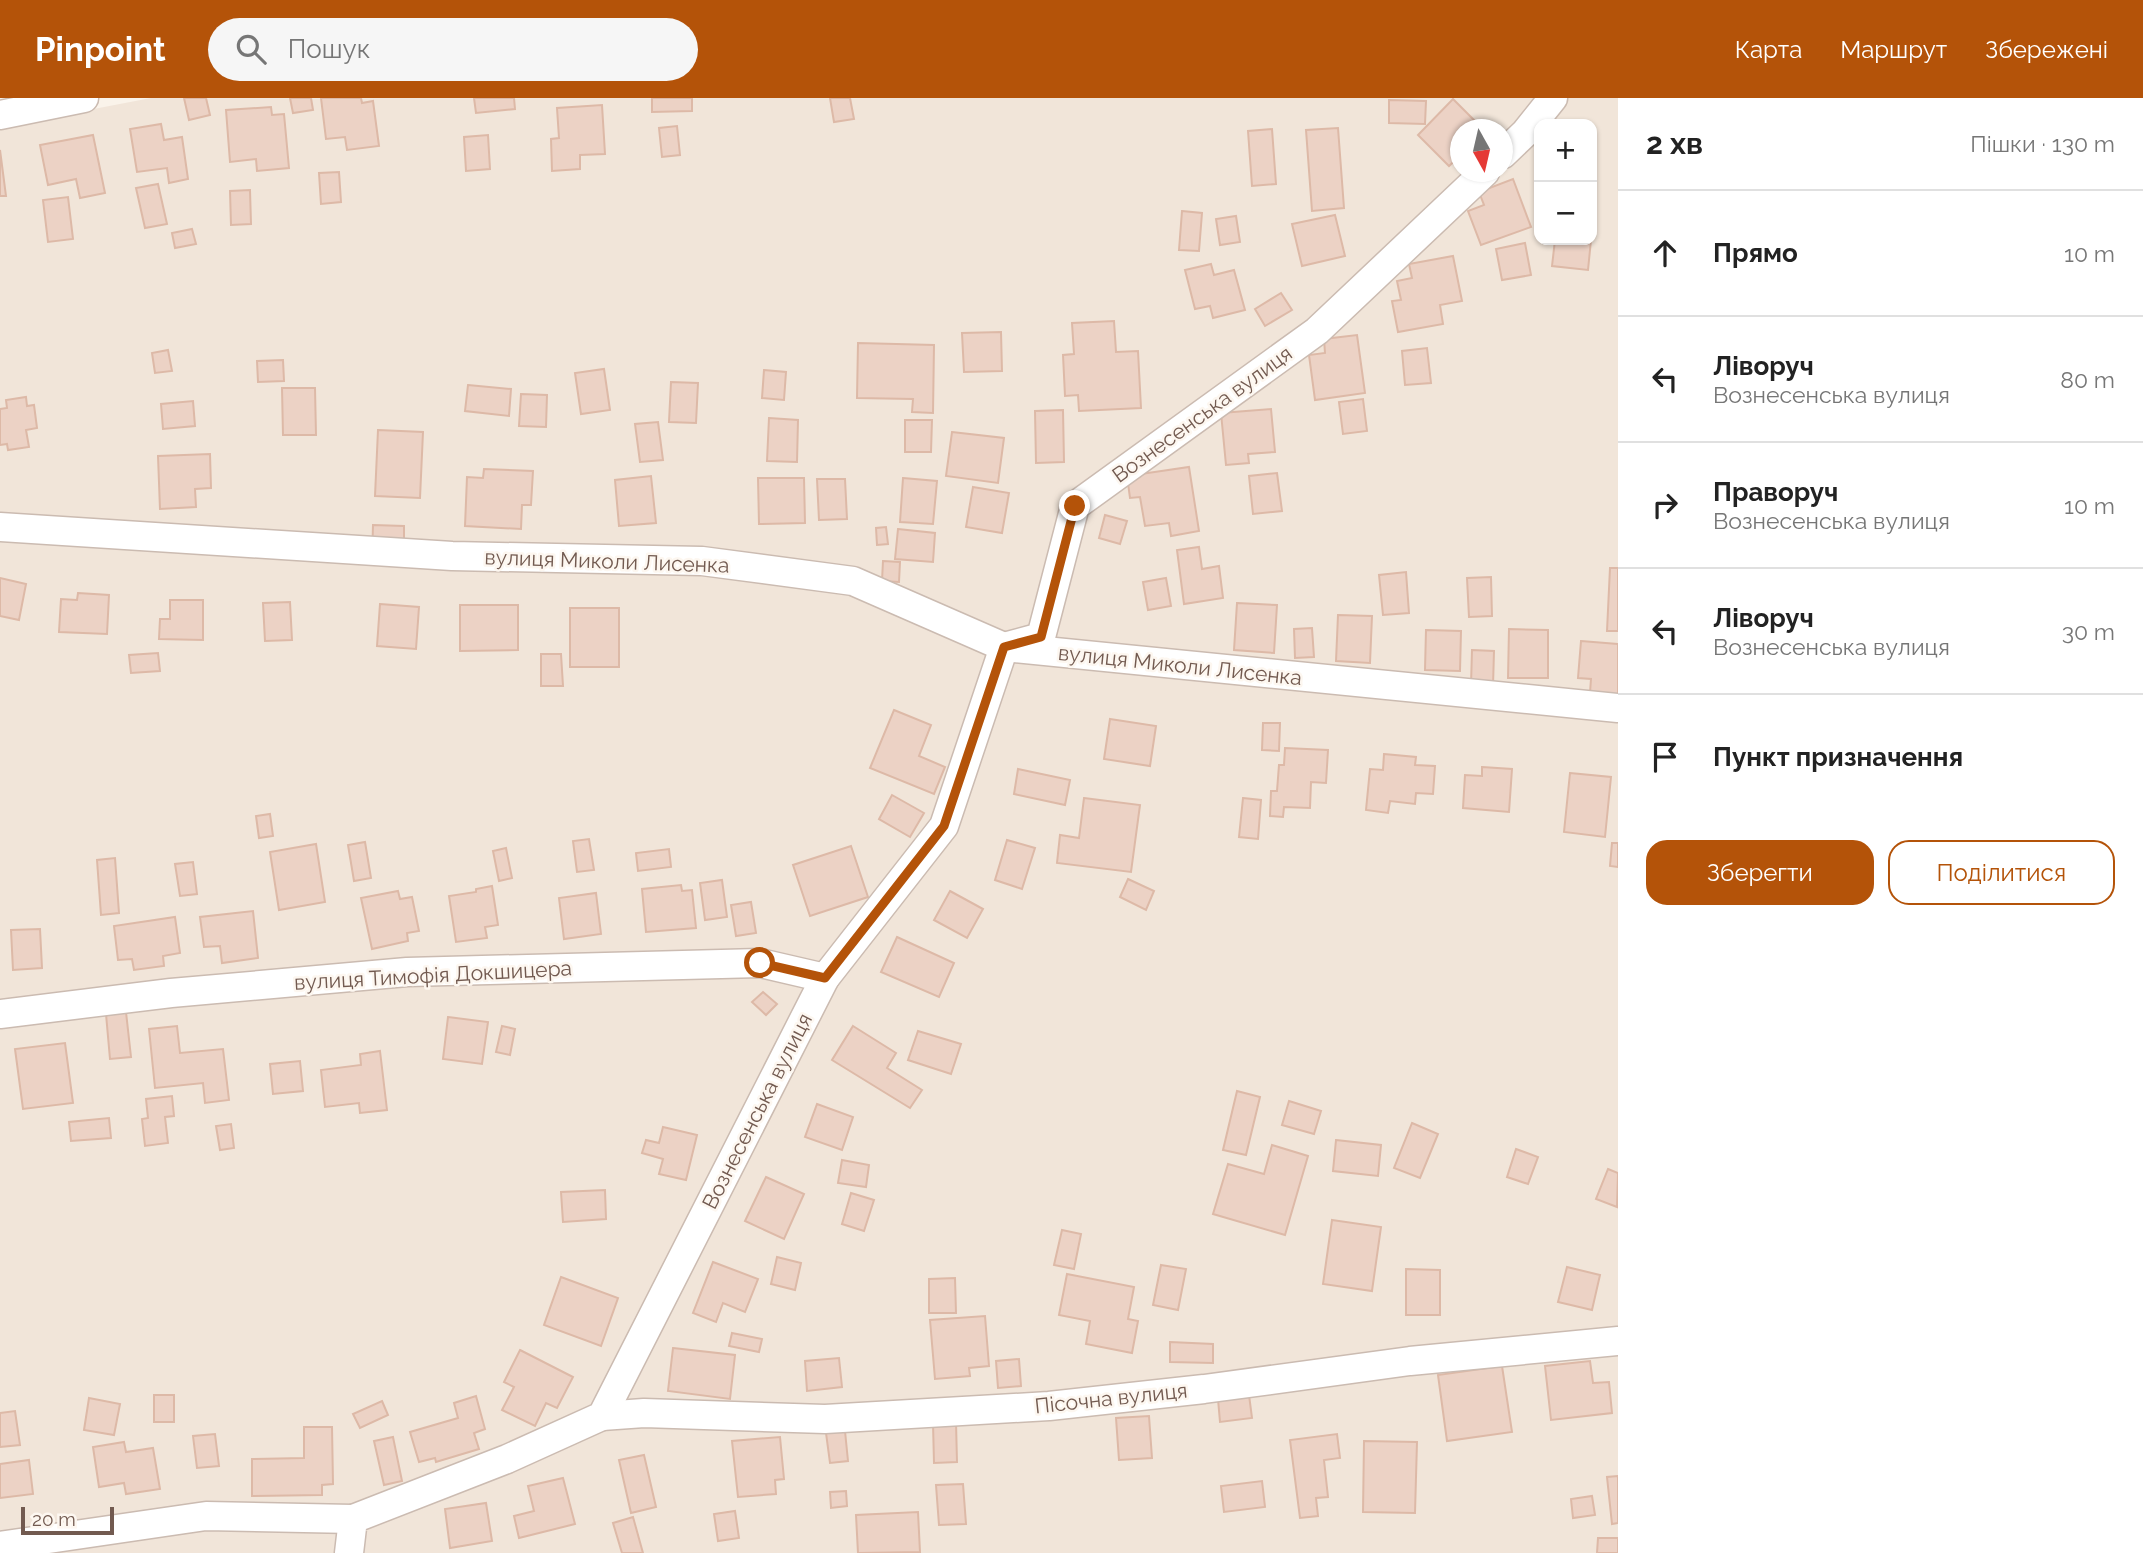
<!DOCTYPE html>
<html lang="uk">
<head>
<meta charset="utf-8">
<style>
	body { margin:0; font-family:Raleway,sans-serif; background:#f6f6f6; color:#222 }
	.controls { position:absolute; right:21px; top:21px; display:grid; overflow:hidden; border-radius:14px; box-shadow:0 2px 5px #0004 }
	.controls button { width:63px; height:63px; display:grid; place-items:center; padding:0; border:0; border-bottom:2px solid #e0e0e0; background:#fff; color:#222; font:35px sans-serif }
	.compass { position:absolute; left:1450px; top:21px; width:63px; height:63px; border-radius:50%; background:#fff; box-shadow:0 2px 5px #0004; rotate:172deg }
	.scale { position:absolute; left:21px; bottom:18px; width:93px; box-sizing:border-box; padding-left:7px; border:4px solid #725a50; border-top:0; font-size:19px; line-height:24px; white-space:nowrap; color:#725a50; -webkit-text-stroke:5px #fdf7f0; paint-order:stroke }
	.stop { position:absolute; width:21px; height:21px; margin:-16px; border:5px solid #b45309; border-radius:50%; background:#fff }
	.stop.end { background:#b45309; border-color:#fff; box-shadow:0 2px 7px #0008 }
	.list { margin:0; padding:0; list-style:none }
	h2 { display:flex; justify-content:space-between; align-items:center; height:91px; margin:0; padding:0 28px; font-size:30px }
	h2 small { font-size:23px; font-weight:400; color:#767676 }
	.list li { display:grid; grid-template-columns:46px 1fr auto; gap:21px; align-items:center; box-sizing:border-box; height:126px; padding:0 28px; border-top:2px solid #e0e0e0 }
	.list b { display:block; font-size:26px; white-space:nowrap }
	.list p { margin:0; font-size:23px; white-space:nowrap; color:#767676 }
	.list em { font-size:23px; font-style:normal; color:#767676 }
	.actions { display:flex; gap:14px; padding:21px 28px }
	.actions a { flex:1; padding:16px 0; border:2px solid #b45309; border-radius:21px; text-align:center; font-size:24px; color:#b45309 }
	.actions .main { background:#b45309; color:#fff }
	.icon { flex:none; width:38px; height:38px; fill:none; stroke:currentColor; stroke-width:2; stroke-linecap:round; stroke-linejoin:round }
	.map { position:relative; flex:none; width:1618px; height:1455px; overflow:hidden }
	header { display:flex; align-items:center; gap:42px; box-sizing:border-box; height:98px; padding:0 35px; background:#b45309; color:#fff }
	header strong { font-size:33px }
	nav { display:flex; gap:38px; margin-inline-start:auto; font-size:24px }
	.search { width:490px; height:63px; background:#f6f6f6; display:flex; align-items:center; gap:18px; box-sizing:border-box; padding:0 24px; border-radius:38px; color:#767676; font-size:26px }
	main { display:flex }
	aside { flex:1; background:#fff }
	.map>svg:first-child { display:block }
	.residential { fill:#f1e5d9; fill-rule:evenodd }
	.building { fill:#ecd2c5; stroke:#ddb9a7; stroke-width:2 }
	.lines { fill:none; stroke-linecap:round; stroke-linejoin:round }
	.minor-casing { stroke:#cbbbb1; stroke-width:31 }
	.minor { stroke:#fff; stroke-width:28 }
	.route { stroke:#b45309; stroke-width:9 }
	.labels { text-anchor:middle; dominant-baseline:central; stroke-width:5; stroke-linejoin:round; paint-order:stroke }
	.street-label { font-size:21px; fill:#725a50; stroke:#fdf7f0 }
</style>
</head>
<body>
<header>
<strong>Pinpoint</strong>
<div class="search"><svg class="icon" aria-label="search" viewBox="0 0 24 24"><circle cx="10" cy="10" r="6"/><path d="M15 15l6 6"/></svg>Пошук</div>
<nav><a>Карта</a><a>Маршрут</a><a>Збережені</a></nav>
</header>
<main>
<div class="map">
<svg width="1618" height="1455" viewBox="0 0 1618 1455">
	<rect width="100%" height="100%" fill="#faf3ea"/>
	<path class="residential" d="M151 0H1618V1455H0V29ZM1539 26H1592V142H1539ZM1461 32H1503V74H1461Z"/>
	<g class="building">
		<polygon points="184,0 206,0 210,17 189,22"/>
		<polygon points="290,0 311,0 313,12 293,15"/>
		<polygon points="321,0 361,0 362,5 373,3 379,48 347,52 345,39 326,41"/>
		<polygon points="474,0 514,0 515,11 476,15"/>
		<polygon points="652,0 692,0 692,13 652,14"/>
		<polygon points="830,0 850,0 854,21 834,24"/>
		<polygon points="1453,1 1484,32 1461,32 1461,57 1449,68 1418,37"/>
		<polygon points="1389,2 1426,3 1425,26 1389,25"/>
		<polygon points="602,7 605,56 580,57 580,71 552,73 551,41 559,40 557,10"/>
		<polygon points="271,9 272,17 284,16 289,70 257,73 256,61 230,64 226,12"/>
		<polygon points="161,26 164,42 182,39 188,81 169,85 167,70 137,74 130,31"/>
		<polygon points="677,28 680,57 662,59 659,30"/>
		<polygon points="1338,30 1344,110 1312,113 1306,32"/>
		<polygon points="1272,31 1276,86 1252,88 1248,33"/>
		<polygon points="93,37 105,95 80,100 76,81 48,87 40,47"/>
		<polygon points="488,37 490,71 466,73 464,39"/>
		<polygon points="0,52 6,98 0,98"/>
		<polygon points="339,74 341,104 321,106 319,75"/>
		<polygon points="1513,81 1531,129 1481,147 1468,113 1484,107 1479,94"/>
		<polygon points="158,86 167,126 145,130 136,90"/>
		<polygon points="250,92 251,126 231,127 230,93"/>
		<polygon points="68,99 73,141 48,144 43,102"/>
		<polygon points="1182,113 1202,115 1199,153 1179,152"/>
		<polygon points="1335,117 1345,158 1302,168 1292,126"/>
		<polygon points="1236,118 1240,144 1220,147 1216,121"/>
		<polygon points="192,131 196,146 175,150 172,135"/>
		<polygon points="1555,142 1591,142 1588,172 1552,168"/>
		<polygon points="1525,145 1531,177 1502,182 1496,151"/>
		<polygon points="1453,158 1462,203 1440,207 1443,226 1398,234 1392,203 1401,202 1397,183 1412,180 1409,166"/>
		<polygon points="1211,166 1214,177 1234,172 1245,212 1213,220 1210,208 1195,211 1185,172"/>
		<polygon points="1281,195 1292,212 1265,228 1255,211"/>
		<polygon points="1114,223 1116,254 1138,253 1141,310 1079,313 1078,297 1065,298 1063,257 1074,256 1072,225"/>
		<polygon points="1001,234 1002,273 964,274 962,235"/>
		<polygon points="1357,237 1365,295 1315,302 1309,257 1325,255 1324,241"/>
		<polygon points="858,245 934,247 933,315 912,314 913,301 857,300"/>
		<polygon points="1427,250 1431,285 1405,287 1402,253"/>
		<polygon points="168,252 172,273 155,275 152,255"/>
		<polygon points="283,262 284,283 258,284 257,263"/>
		<polygon points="604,271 610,312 581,316 575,275"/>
		<polygon points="764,272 786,274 784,302 762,300"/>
		<polygon points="671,284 698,285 696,325 669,324"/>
		<polygon points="468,287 511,291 509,318 465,313"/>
		<polygon points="282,290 315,290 316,337 283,337"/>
		<polygon points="521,296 547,297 546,329 519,328"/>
		<polygon points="26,299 27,308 34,307 37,330 26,332 29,349 8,352 7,346 0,347 0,311 7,310 6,302"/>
		<polygon points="1363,301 1367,333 1343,336 1339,304"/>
		<polygon points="193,303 195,328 163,331 161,306"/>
		<polygon points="1271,311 1275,354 1248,356 1249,365 1226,367 1221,315"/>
		<polygon points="1063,312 1064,364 1036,365 1035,313"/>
		<polygon points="769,320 798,322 797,364 767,363"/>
		<polygon points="905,322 932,322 931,354 905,354"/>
		<polygon points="658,324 663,362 640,364 635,326"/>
		<polygon points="378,332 423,334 420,400 375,398"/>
		<polygon points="952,334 1004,340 998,385 946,378"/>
		<polygon points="210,356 211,390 195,391 196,409 160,411 158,358"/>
		<polygon points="1189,369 1199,433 1171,438 1169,425 1145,428 1140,399 1130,400 1127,378"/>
		<polygon points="484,371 533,373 531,407 522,407 521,431 465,428 467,379 483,380"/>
		<polygon points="1277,375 1282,413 1253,416 1249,378"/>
		<polygon points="651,378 656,425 619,428 615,382"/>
		<polygon points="758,380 804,380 805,425 759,426"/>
		<polygon points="903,380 937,383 933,426 900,424"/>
		<polygon points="817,381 845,381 847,421 819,422"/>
		<polygon points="973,389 1009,395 1002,435 966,429"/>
		<polygon points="1105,417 1127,423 1120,446 1099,440"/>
		<polygon points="373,427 404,428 404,464 372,463"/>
		<polygon points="886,429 888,446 877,447 876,430"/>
		<polygon points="898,431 935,435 933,464 895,461"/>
		<polygon points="1199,449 1202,471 1219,468 1223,500 1184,506 1177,452"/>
		<polygon points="883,463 900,464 899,484 882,483"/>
		<polygon points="1610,470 1618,470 1618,533 1607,533"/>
		<polygon points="1406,474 1409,515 1383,517 1379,477"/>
		<polygon points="1491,479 1492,518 1469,519 1467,480"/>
		<polygon points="0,480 26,486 19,522 0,518"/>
		<polygon points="1166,480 1171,508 1148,512 1143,484"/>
		<polygon points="78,495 109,497 107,536 59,534 61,501 77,502"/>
		<polygon points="170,502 203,502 203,542 159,541 160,521 170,521"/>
		<polygon points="290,504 292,542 265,543 263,505"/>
		<polygon points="1237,505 1277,507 1274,555 1234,552"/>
		<polygon points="380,506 419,509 416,551 377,548"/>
		<polygon points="460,507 518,507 518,552 460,553"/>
		<rect x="570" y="510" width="49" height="59"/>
		<polygon points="1338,517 1372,518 1370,565 1336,563"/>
		<polygon points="1312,530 1314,559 1295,560 1294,531"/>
		<polygon points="1509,531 1548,532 1548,580 1508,580"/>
		<polygon points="1426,532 1461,533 1460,573 1425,572"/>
		<polygon points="1581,543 1618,546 1618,597 1590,595 1591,581 1578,580"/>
		<polygon points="1472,552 1494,553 1493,588 1471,587"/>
		<polygon points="158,555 160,573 131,575 129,557"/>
		<polygon points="541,556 561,556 563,588 541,588"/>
		<polygon points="894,612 931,627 919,658 945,669 934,696 870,670"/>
		<polygon points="1110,621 1156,628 1150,668 1104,661"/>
		<polygon points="1263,625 1280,625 1279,653 1262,652"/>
		<polygon points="1285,650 1328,652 1326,685 1311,684 1310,710 1284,709 1283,719 1270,718 1271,693 1277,693 1279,667 1284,667"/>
		<polygon points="1384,656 1416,659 1415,667 1435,668 1433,696 1416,695 1415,706 1390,703 1388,715 1366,712 1370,671 1383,672"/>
		<polygon points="1482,669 1512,671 1509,714 1463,710 1465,677 1482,678"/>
		<polygon points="1018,671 1070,682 1065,707 1014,696"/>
		<polygon points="1570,675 1611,679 1605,739 1564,734"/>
		<polygon points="892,697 924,715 910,739 879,721"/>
		<polygon points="1084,700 1140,707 1131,774 1057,765 1060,737 1079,740"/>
		<polygon points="1243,700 1261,702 1258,741 1239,739"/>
		<polygon points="270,716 273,738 259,740 256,718"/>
		<polygon points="589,741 594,772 577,774 573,743"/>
		<polygon points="1007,742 1035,750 1022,791 995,782"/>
		<polygon points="365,744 371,780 354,783 348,747"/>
		<polygon points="1612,745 1618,745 1618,769 1610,768"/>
		<polygon points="316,746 325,804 279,812 270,754"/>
		<polygon points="851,748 868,799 810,818 793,767"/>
		<polygon points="506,750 512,780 499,783 493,753"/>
		<polygon points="669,751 671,769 638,773 636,755"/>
		<polygon points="115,760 119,815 101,817 97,762"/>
		<polygon points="193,764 197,796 180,798 175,766"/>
		<polygon points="1128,781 1154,793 1146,812 1120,799"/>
		<polygon points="722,782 727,819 705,822 700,785"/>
		<polygon points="681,787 682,793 692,792 696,830 646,834 642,791"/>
		<polygon points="492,788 498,827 485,829 487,840 456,844 449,798 476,794 476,791"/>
		<polygon points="398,793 400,801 412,799 419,833 407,835 408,843 372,851 361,800"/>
		<polygon points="950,793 983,811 967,840 934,822"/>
		<polygon points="596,795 601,836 564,841 559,800"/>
		<polygon points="751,804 756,835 736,838 731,807"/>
		<polygon points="253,813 258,860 222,865 220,848 204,849 200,819"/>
		<polygon points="175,819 180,855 163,858 164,868 134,872 132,861 118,862 114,828"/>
		<polygon points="40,831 42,870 13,872 11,832"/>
		<polygon points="897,839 954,865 939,899 881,874"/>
		<polygon points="763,894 777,906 766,917 752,904"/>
		<polygon points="126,914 131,959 110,961 106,916"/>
		<polygon points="448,919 488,924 482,966 443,961"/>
		<polygon points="177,928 180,955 223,951 229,1002 205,1005 203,985 155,990 149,931"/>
		<polygon points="502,928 515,931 510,957 496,954"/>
		<polygon points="853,928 896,955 887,970 922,992 910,1010 832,962"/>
		<polygon points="918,933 961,946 951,976 908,962"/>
		<polygon points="65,945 73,1005 23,1011 15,951"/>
		<polygon points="380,953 387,1012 360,1015 359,1005 325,1009 321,972 361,967 360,956"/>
		<polygon points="300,963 303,993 273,996 270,966"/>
		<polygon points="1237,993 1260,999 1246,1057 1223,1052"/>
		<polygon points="172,998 174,1018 165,1019 168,1045 145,1048 142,1021 148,1020 146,1001"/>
		<polygon points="1289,1003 1321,1013 1314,1036 1282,1027"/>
		<polygon points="817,1006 853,1019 842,1052 805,1039"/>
		<polygon points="109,1020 111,1040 71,1043 69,1024"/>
		<polygon points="1412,1025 1438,1036 1420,1080 1394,1070"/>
		<polygon points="231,1026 234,1050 220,1052 216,1028"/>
		<polygon points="663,1029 697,1037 686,1082 659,1076 663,1061 642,1055 646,1042 659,1045"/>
		<polygon points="1336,1042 1381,1047 1378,1078 1333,1073"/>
		<polygon points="1272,1047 1308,1058 1285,1137 1213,1116 1228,1066 1264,1076"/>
		<polygon points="1516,1051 1538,1059 1528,1086 1507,1079"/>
		<polygon points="842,1062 869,1067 866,1089 838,1085"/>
		<polygon points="1608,1071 1618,1075 1617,1109 1596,1101"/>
		<polygon points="766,1079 804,1096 784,1141 745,1123"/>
		<polygon points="605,1092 606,1121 563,1124 561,1094"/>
		<polygon points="851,1095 874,1102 864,1133 842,1126"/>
		<polygon points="1332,1122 1381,1129 1372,1193 1323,1186"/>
		<polygon points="1062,1132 1081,1136 1074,1171 1054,1167"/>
		<polygon points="777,1159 801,1165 795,1192 771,1186"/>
		<polygon points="713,1164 758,1181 745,1214 723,1205 716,1224 693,1215"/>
		<polygon points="1161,1167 1186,1171 1178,1212 1153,1207"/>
		<polygon points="1567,1169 1600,1177 1592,1212 1558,1204"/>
		<polygon points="1406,1171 1440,1172 1440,1217 1406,1217"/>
		<polygon points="1067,1176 1134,1189 1128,1221 1138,1223 1132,1255 1086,1246 1090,1223 1059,1217"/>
		<polygon points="561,1179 618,1200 601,1248 544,1227"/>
		<polygon points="955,1180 956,1215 929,1215 929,1181"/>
		<polygon points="985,1218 989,1268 969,1270 970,1278 935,1281 930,1222"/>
		<polygon points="732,1235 762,1241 759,1254 729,1248"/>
		<polygon points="1170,1244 1213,1246 1213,1265 1170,1264"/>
		<polygon points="673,1250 735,1257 730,1301 668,1293"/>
		<polygon points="520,1252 573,1279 557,1310 546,1305 535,1328 502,1312 514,1289 504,1284"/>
		<polygon points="839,1260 842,1289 807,1293 805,1263"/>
		<polygon points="1019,1261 1021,1288 998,1290 996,1263"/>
		<polygon points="1590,1263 1593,1285 1609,1284 1612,1315 1551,1322 1545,1268"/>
		<polygon points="1502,1268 1512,1334 1447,1343 1438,1277"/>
		<rect x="154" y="1297" width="20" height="27"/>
		<polygon points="1249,1297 1252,1320 1220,1324 1218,1301"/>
		<polygon points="476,1298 485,1331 474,1335 479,1351 436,1364 435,1360 419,1364 410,1334 458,1320 454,1305"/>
		<polygon points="89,1300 120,1306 114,1337 84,1332"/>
		<polygon points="382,1303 388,1317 360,1330 353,1316"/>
		<polygon points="15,1313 20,1347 0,1349 0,1315"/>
		<polygon points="1149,1318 1152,1360 1119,1362 1116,1320"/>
		<polygon points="956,1324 957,1364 934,1365 933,1325"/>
		<polygon points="304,1329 332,1329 333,1386 322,1387 322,1397 252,1398 252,1361 304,1360"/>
		<polygon points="845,1333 848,1363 830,1365 826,1335"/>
		<polygon points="215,1336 219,1368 197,1370 193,1338"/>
		<polygon points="1337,1336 1340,1360 1324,1362 1328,1399 1316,1400 1318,1418 1300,1420 1290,1342"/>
		<polygon points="393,1339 402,1383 384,1387 374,1343"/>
		<polygon points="780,1339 784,1381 775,1382 776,1396 738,1399 732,1343"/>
		<polygon points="1364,1343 1417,1344 1415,1415 1363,1414"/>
		<polygon points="124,1344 126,1354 153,1350 160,1391 126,1396 124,1385 99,1389 93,1349"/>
		<polygon points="644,1357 656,1409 631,1415 619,1362"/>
		<polygon points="29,1362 33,1396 0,1400 0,1366"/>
		<polygon points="1618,1378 1618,1425 1612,1426 1607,1379"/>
		<polygon points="563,1380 575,1426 519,1440 514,1418 534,1413 528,1388"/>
		<polygon points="1262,1383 1265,1409 1224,1414 1221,1388"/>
		<polygon points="963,1386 966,1426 939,1427 936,1387"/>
		<polygon points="846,1393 847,1408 831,1410 830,1394"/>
		<polygon points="1592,1398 1595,1417 1573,1420 1571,1401"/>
		<polygon points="486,1405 492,1443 450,1450 445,1411"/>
		<polygon points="735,1413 739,1440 718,1443 714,1416"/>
		<polygon points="918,1414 920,1454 858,1455 856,1417"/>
		<polygon points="633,1419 643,1455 622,1455 613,1425"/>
		<polygon points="1598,1440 1618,1440 1618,1455 1597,1455"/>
	</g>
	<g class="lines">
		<defs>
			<g id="minor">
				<polyline points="0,17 84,0"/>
				<polyline points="1503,56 1525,35 1553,0"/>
				<polyline points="0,429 452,458 702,463 853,483 1004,549 1618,610"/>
				<polyline points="0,916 171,895 407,874 760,865 825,880"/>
				<polyline points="602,1318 644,1315 825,1321 1049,1308 1204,1291 1410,1263 1618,1243"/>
				<polyline points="0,1448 206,1418 353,1421"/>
				<polyline points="349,1455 353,1421 507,1361 602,1318 825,880 944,728 1004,549 1041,539 1075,408 1317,233 1485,74"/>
			</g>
		</defs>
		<use href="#minor" class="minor-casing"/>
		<use href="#minor" class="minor"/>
	</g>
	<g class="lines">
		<polyline class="route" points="760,865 825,880 944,728 1004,549 1041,539 1075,408"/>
	</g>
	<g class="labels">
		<g class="street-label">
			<text transform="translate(1202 316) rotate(-36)">Вознесенська вулиця</text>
			<text transform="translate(607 463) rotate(2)">вулиця Миколи Лисенка</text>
			<text transform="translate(1180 567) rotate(6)">вулиця Миколи Лисенка</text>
			<text transform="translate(433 877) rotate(-3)">вулиця Тимофія Докшицера</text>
			<text transform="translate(757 1013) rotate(-63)">Вознесенська вулиця</text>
			<text transform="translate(1111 1300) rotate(-6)">Пісочна вулиця</text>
		</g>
	</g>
</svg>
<div class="controls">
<button>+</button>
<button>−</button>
</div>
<svg class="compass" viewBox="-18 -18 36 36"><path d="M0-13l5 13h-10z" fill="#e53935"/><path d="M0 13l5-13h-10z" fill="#767676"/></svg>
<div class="scale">20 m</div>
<div class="stop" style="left:760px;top:865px"></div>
<div class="stop end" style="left:1075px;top:408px"></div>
</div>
<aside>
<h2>2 хв<small>Пішки · 130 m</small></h2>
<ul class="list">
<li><svg class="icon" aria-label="ahead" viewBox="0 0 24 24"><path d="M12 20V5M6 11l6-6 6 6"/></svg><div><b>Прямо</b></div><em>10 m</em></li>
<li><svg class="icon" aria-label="left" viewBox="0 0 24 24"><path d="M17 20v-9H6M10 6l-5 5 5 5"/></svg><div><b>Ліворуч</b><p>Вознесенська вулиця</p></div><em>80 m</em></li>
<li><svg class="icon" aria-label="right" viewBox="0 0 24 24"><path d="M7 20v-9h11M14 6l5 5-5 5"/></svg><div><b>Праворуч</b><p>Вознесенська вулиця</p></div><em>10 m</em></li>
<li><svg class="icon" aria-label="left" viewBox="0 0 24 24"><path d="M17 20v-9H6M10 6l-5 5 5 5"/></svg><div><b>Ліворуч</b><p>Вознесенська вулиця</p></div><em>30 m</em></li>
<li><svg class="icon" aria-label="arrive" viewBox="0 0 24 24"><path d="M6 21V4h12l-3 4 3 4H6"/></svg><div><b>Пункт призначення</b></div></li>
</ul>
<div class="actions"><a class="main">Зберегти</a><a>Поділитися</a></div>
</aside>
</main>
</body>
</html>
